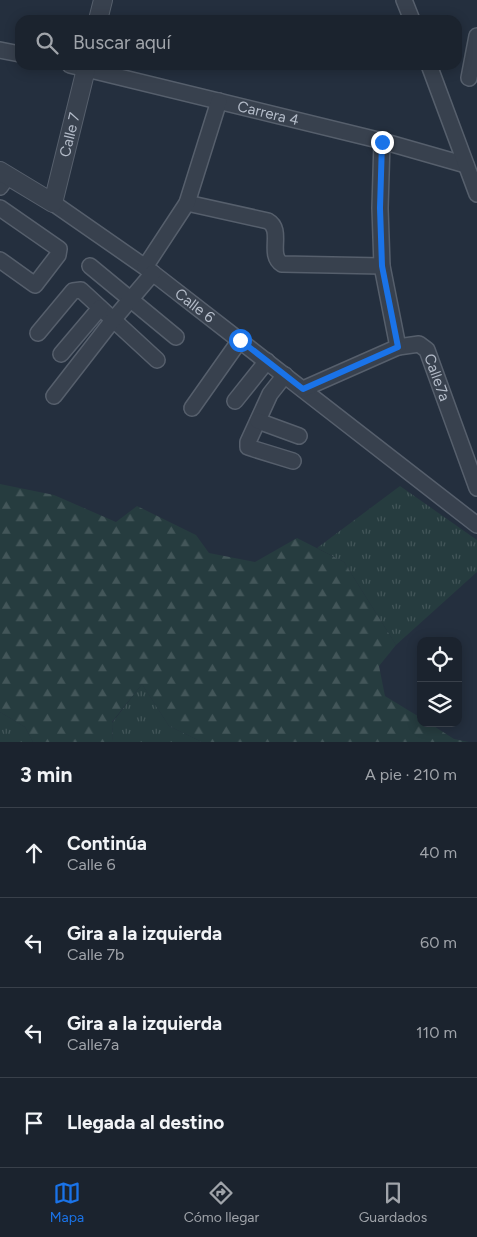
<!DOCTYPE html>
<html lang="es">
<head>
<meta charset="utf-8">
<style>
	body { margin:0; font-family:Figtree,sans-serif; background:#282f3a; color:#f1f3f6 }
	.controls { position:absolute; right:15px; bottom:15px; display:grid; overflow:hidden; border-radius:10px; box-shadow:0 2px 12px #0003 }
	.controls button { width:45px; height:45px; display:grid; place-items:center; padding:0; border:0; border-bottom:1px solid #39404a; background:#1b232e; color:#f1f3f6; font:25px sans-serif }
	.stop { position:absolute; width:15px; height:15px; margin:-11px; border:4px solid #1a73e8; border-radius:50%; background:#fff }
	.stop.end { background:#1a73e8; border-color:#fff; box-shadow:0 1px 5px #0008 }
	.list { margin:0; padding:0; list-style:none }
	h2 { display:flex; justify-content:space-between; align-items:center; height:65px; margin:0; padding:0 20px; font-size:21px }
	h2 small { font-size:16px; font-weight:400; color:#a0a4aa }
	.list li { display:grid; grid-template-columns:32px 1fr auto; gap:15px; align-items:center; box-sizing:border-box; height:90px; padding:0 20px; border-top:1px solid #39404a }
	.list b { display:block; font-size:19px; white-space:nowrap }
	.list p { margin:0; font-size:16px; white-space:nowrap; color:#a0a4aa }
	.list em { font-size:16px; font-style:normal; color:#a0a4aa }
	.icon { flex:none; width:28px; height:28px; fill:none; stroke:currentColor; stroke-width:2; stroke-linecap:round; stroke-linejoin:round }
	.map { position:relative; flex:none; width:477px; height:742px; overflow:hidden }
	.search { position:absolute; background:#1b232e; box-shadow:0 2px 12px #0003; left:15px; right:15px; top:15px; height:55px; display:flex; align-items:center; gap:12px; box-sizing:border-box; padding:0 18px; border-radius:15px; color:#a0a4aa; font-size:19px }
	.sheet { height:425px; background:#1b232e }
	nav { display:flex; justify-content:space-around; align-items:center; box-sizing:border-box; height:70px; border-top:1px solid #39404a; background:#1b232e; font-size:14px; color:#a0a4aa }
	nav a { display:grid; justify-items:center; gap:2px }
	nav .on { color:#1a73e8 }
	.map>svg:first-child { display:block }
	.grass { fill:url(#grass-tufts) }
	.forest { fill:url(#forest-firs) }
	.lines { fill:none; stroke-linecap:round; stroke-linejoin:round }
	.minor-casing { stroke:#565f6c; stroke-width:18 }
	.tertiary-casing { stroke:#565f6c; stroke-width:20 }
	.minor { stroke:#38414e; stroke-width:15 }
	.tertiary { stroke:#38414e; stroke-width:18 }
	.route { stroke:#1a73e8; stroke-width:6 }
	.labels { text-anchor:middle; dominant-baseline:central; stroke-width:5; stroke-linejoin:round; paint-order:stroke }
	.street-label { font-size:15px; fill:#b4bcc9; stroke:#1d2633 }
</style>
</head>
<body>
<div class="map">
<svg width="477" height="742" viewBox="0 0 477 742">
	<defs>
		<pattern id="grass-tufts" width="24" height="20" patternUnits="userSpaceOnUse" patternTransform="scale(1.25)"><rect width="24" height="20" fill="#263c3f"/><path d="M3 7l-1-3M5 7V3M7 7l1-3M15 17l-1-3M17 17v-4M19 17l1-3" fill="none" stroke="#435659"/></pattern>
		<pattern id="forest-firs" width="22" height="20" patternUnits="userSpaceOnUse" patternTransform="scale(1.25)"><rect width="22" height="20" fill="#263c3f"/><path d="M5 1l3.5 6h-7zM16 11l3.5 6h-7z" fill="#435659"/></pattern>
	</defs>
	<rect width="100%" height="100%" fill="#242f3e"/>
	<g class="grass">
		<polygon points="400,486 477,540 477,572 396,645 344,562 317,548"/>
		<polygon points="142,684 169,726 202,742 113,742 112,723"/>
		<polygon points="0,712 25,727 33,742 0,742"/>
	</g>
	<polygon class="forest" points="0,484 54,495 116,522 137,506 196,535 209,553 255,562 297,538 344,562 396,645 379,666 385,696 421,718 421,723 429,723 454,739 469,742 202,742 169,726 142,684 112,722 113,742 33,742 25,727 0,712"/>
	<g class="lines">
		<defs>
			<g id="minor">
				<polyline points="404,0 412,20"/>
				<polyline points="0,50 20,54"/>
				<path id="s1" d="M70 65 382 141 466 165"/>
				<polyline points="429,65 477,194"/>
				<polyline points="469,78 477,36"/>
				<path id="s2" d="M382 141 380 208 382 266 398 347 419 344 427 350 477 488"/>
				<polyline points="0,187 8,176"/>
				<path id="s3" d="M53 203 145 267 477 525"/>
				<path d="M187 203 268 221C284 230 267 255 282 264L382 266"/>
				<polyline points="0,208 59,249 58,255 35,285 0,260"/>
				<polyline points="90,266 176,337"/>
				<polyline points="145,267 187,203 219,101"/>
				<polyline points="38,333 73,291 81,290 157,360"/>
				<polyline points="61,354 100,308"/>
				<polyline points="285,375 270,394 248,442 248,447 254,449 293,461"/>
				<polyline points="303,389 398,347"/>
				<polyline points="54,396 113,320 153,273"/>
				<polyline points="235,401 267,361"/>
				<polyline points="192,408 240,340"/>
				<polyline points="258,421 299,436"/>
			</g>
			<g id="tertiary">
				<polyline points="98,20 103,0"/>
				<path id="s4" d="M0 171 53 203 87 65"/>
			</g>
		</defs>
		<use href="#minor" class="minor-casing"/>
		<use href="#tertiary" class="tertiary-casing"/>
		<use href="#minor" class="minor"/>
		<use href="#tertiary" class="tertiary"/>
	</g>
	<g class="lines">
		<polyline class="route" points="240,340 303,389 398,347 382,266 380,208 382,142"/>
	</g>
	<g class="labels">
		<g class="street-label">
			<text stroke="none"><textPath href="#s1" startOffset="204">Carrera 4</textPath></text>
			<text stroke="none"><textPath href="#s4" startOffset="132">Calle 7</textPath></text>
			<text stroke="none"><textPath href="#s3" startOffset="175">Calle 6</textPath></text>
			<text stroke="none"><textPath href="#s2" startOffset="268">Calle7a</textPath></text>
		</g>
	</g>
</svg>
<div class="controls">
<button><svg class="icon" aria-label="locate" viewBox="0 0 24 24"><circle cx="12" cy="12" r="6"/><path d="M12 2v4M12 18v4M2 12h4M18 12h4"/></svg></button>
<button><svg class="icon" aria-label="layers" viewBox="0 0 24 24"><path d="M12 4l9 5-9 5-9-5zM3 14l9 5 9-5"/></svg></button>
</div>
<div class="stop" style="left:240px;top:340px"></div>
<div class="stop end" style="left:382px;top:142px"></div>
<div class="search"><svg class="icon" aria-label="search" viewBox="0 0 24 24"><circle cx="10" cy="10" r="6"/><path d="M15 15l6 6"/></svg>Buscar aquí</div>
</div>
<section class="sheet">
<h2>3 min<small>A pie · 210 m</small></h2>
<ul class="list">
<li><svg class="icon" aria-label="ahead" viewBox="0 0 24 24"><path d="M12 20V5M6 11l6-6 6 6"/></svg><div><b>Continúa</b><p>Calle 6</p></div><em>40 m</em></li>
<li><svg class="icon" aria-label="left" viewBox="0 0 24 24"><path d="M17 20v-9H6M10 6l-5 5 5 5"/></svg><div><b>Gira a la izquierda</b><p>Calle 7b</p></div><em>60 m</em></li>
<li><svg class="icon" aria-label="left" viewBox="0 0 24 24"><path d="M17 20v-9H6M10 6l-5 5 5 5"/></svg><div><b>Gira a la izquierda</b><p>Calle7a</p></div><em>110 m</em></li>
<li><svg class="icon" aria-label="arrive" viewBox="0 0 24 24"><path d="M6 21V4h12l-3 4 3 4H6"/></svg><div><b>Llegada al destino</b></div></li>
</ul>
</section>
<nav>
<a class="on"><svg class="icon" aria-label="map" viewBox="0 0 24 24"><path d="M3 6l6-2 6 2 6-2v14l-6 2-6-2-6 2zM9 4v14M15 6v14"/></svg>Mapa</a>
<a><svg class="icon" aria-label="directions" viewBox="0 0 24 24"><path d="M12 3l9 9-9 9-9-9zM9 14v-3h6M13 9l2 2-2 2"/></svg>Cómo llegar</a>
<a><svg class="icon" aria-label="saved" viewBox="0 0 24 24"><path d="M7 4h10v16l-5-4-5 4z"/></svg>Guardados</a>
</nav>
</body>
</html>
